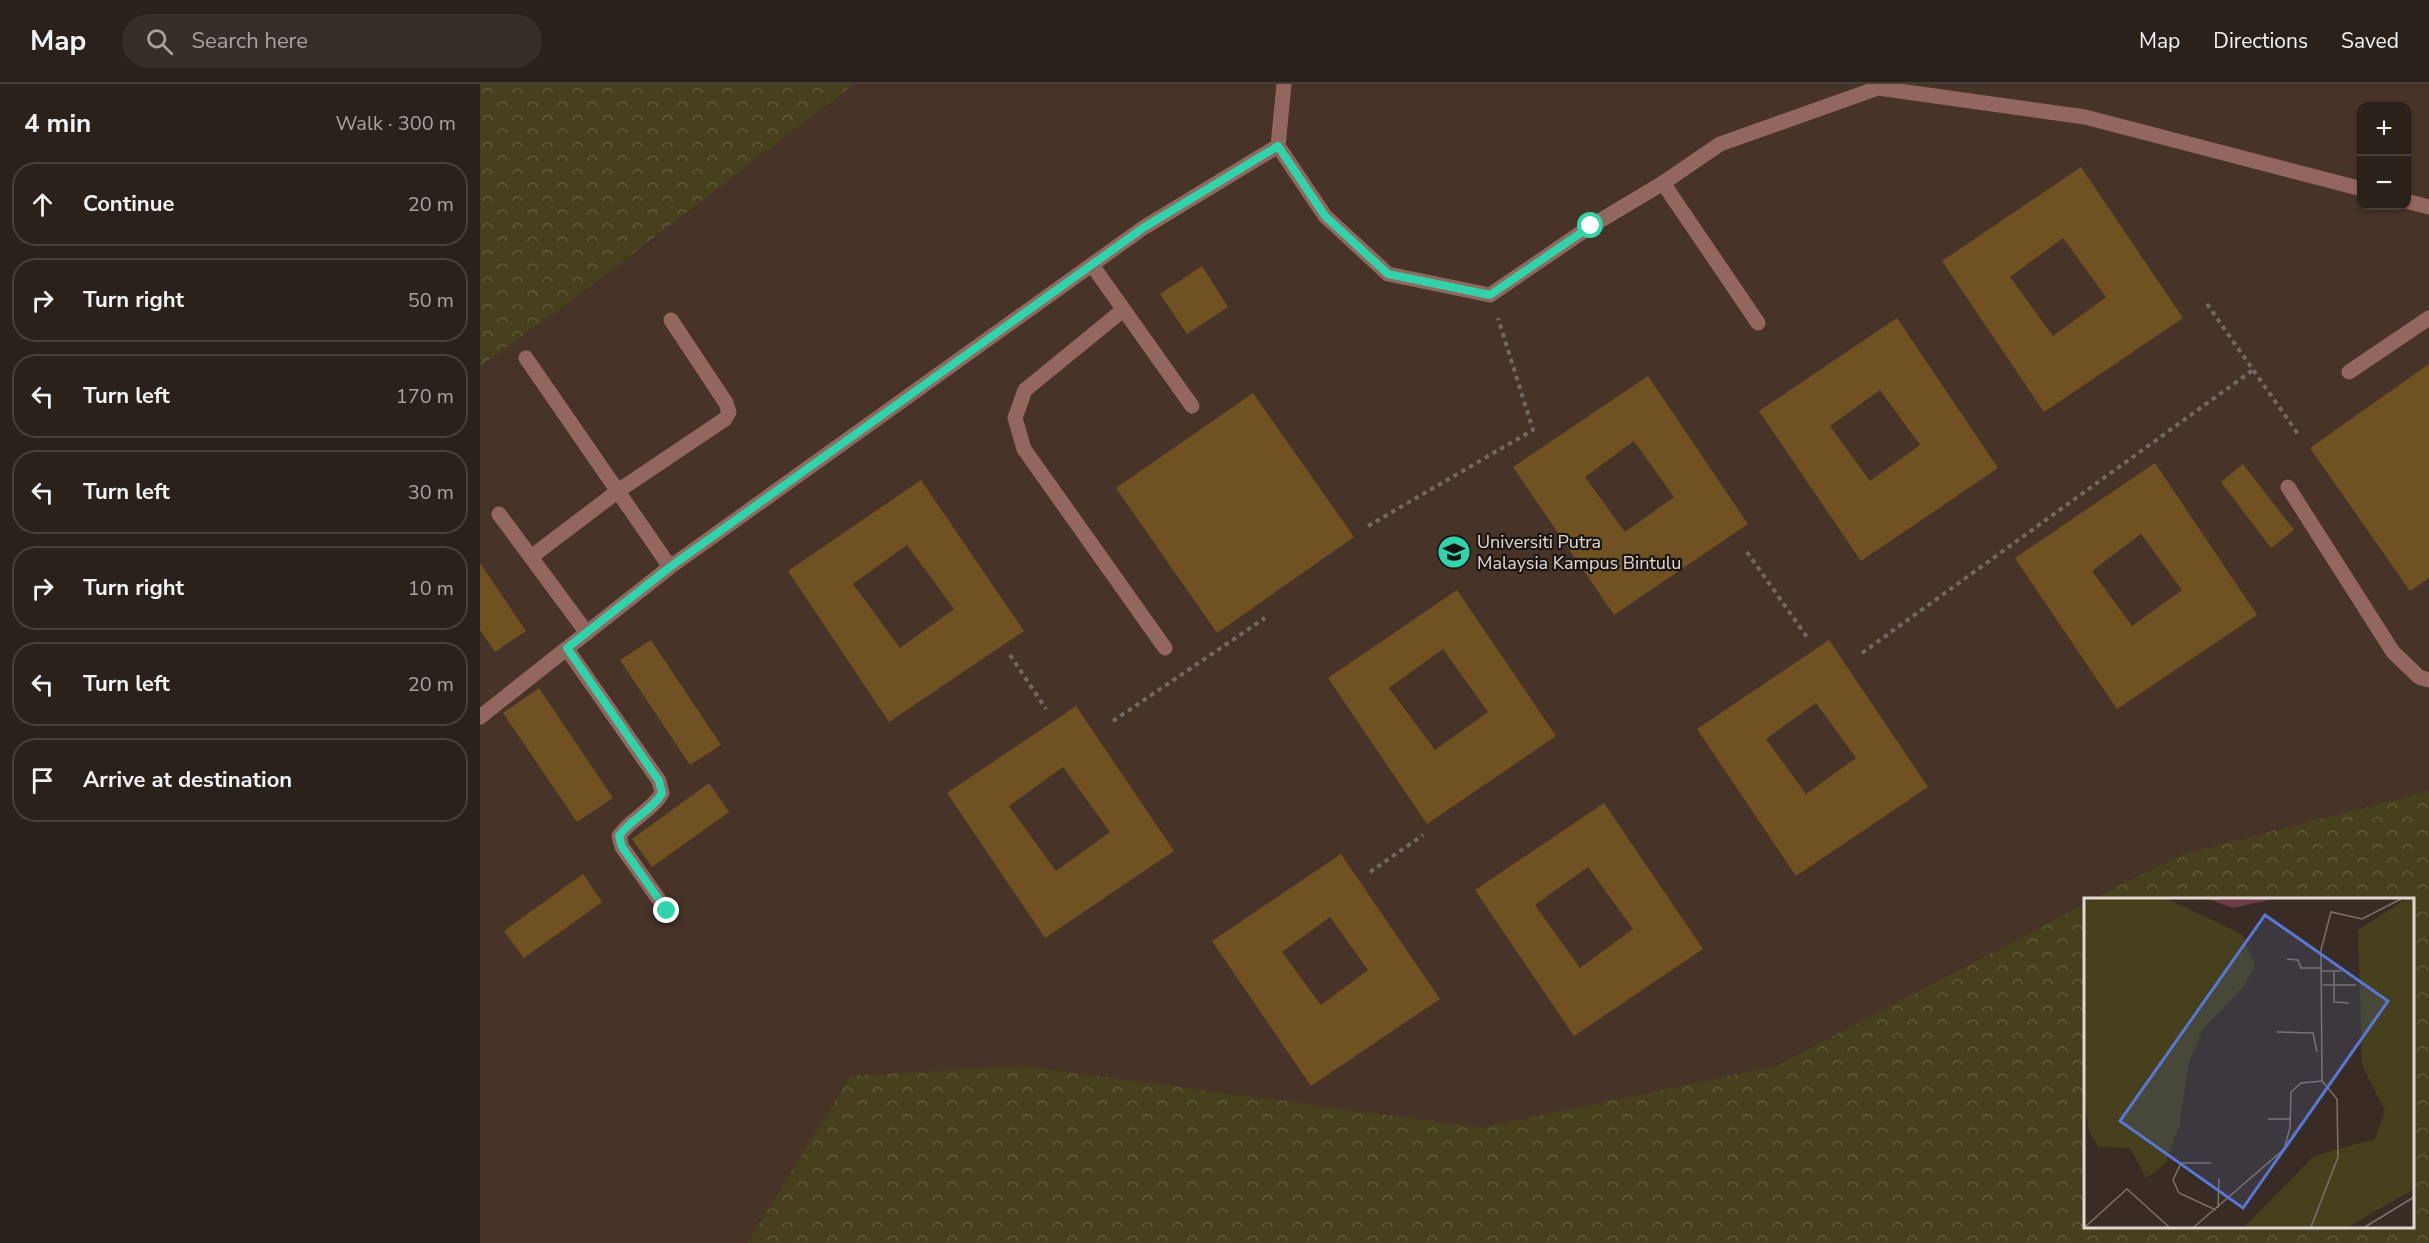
<!DOCTYPE html>
<html lang="en">
<head>
<meta charset="utf-8">
<style>
	body { margin:0; font-family:"Nunito Sans",sans-serif; background:#372e28; color:#f1f3f6 }
	.controls { position:absolute; right:18px; top:18px; display:grid; overflow:hidden; border-radius:12px; box-shadow:0 2px 4px #0004 }
	.controls button { width:54px; height:54px; display:grid; place-items:center; padding:0; border:0; border-bottom:2px solid #473e3a; background:#2b211b; color:#f1f3f6; font:30px sans-serif }
	.stop { position:absolute; width:18px; height:18px; margin:-14px; border:4px solid #2ed4aa; border-radius:50%; background:#fff }
	.stop.end { background:#2ed4aa; border-color:#fff; box-shadow:0 2px 6px #0008 }
	.list { margin:0; padding:0; list-style:none }
	h2 { display:flex; justify-content:space-between; align-items:center; height:78px; margin:0; padding:0 24px; font-size:26px }
	h2 small { font-size:20px; font-weight:400; color:#a6a3a3 }
	.list li { display:grid; grid-template-columns:39px 1fr auto; gap:18px; align-items:center; box-sizing:border-box; height:84px; margin:0 12px 12px; padding:0 12px; border:2px solid #473e3a; border-radius:24px }
	.list b { display:block; font-size:22px; white-space:nowrap }
	.list em { font-size:20px; font-style:normal; color:#a6a3a3 }
	.icon { flex:none; width:33px; height:33px; fill:none; stroke:currentColor; stroke-width:2; stroke-linecap:round; stroke-linejoin:round }
	.map { position:relative; flex:none; width:1949px; height:1159px; overflow:hidden }
	header { display:flex; align-items:center; gap:36px; box-sizing:border-box; height:84px; padding:0 30px; background:#2b211b; border-bottom:2px solid #473e3a }
	header strong { font-size:28px }
	nav { display:flex; gap:33px; margin-inline-start:auto; font-size:21px }
	.search { width:420px; height:54px; background:#372e28; display:flex; align-items:center; gap:15px; box-sizing:border-box; padding:0 21px; border-radius:33px; color:#a6a3a3; font-size:22px }
	main { display:flex }
	aside { flex:1; background:#2b211b }
	.map>svg:first-child { display:block }
	.built { fill:#473328; fill-rule:evenodd }
	.forest { fill:url(#forest-crowns) }
	.building { fill:#705121; fill-rule:evenodd }
	.lines { fill:none; stroke-linecap:round; stroke-linejoin:round }
	.path { stroke:#746962; stroke-width:4; stroke-dasharray:4.5 4.5; stroke-linecap:butt }
	.minor { stroke:#946660; stroke-width:15 }
	.route { stroke:#2ed4aa; stroke-width:8 }
	.labels { text-anchor:middle; dominant-baseline:central; stroke-width:4.5; stroke-linejoin:round; paint-order:stroke }
	.poi-label { font-size:18px; fill:#e1d8d3; stroke:#1c1612; text-anchor:start }
	.inset-road { fill:none; stroke:#7c716a; stroke-width:1.5 }
	.view { fill:#5877d6; fill-opacity:0.15; stroke:#5877d6; stroke-width:3 }
	.inset-edge { fill:none; stroke:#e1d8d3; stroke-width:3 }
</style>
</head>
<body>
<header>
<strong>Map</strong>
<div class="search"><svg class="icon" aria-label="search" viewBox="0 0 24 24"><circle cx="10" cy="10" r="6"/><path d="M15 15l6 6"/></svg>Search here</div>
<nav><a>Map</a><a>Directions</a><a>Saved</a></nav>
</header>
<main>
<aside>
<h2>4 min<small>Walk · 300 m</small></h2>
<ul class="list">
<li><svg class="icon" aria-label="ahead" viewBox="0 0 24 24"><path d="M12 20V5M6 11l6-6 6 6"/></svg><div><b>Continue</b></div><em>20 m</em></li>
<li><svg class="icon" aria-label="right" viewBox="0 0 24 24"><path d="M7 20v-9h11M14 6l5 5-5 5"/></svg><div><b>Turn right</b></div><em>50 m</em></li>
<li><svg class="icon" aria-label="left" viewBox="0 0 24 24"><path d="M17 20v-9H6M10 6l-5 5 5 5"/></svg><div><b>Turn left</b></div><em>170 m</em></li>
<li><svg class="icon" aria-label="left" viewBox="0 0 24 24"><path d="M17 20v-9H6M10 6l-5 5 5 5"/></svg><div><b>Turn left</b></div><em>30 m</em></li>
<li><svg class="icon" aria-label="right" viewBox="0 0 24 24"><path d="M7 20v-9h11M14 6l5 5-5 5"/></svg><div><b>Turn right</b></div><em>10 m</em></li>
<li><svg class="icon" aria-label="left" viewBox="0 0 24 24"><path d="M17 20v-9H6M10 6l-5 5 5 5"/></svg><div><b>Turn left</b></div><em>20 m</em></li>
<li><svg class="icon" aria-label="arrive" viewBox="0 0 24 24"><path d="M6 21V4h12l-3 4 3 4H6"/></svg><div><b>Arrive at destination</b></div></li>
</ul>
</aside>
<div class="map">
<svg width="1949" height="1159" viewBox="0 0 1949 1159">
	<defs>
		<pattern id="forest-crowns" width="20" height="18" patternUnits="userSpaceOnUse" patternTransform="scale(1.5)"><rect width="20" height="18" fill="#46401d"/><path d="M2 6a3 3 0 1 1 6 0M12 15a3 3 0 1 1 6 0" fill="none" stroke="#605b3d"/></pattern>
	</defs>
	<rect width="100%" height="100%" fill="#392c24"/>
	<path class="built" d="M0 0H1949V1159H0ZM1882 22H1926V122H1882ZM1606 816H1932V1142H1606Z"/>
	<g class="forest">
		<polygon points="0,0 374,0 95,214 0,282"/>
		<polygon points="1949,707 1949,1159 267,1159 371,992 544,982 1001,1044 1296,982 1605,820 1606,1142 1932,1142 1932,816 1613,815 1697,772"/>
	</g>
	<g class="building">
		<path d="M1601 83 1703 234 1564 328 1462 177ZM1583 154 1626 213 1573 252 1530 193Z"/>
		<polygon points="722,182 748,223 707,250 680,210"/>
		<path d="M1417 234 1518 384 1381 477 1279 327ZM1400 306 1440 361 1390 397 1350 342Z"/>
		<polygon points="1949,280 1949,494 1930,507 1830,364"/>
		<path d="M1168 292 1268 440 1134 531 1033 383ZM1154 357 1194 413 1145 448 1105 393Z"/>
		<polygon points="773,309 874,453 737,549 636,404"/>
		<path d="M1675 379 1777 531 1637 625 1535 474ZM1661 450 1702 506 1652 542 1612 487Z"/>
		<polygon points="1763,380 1814,446 1791,464 1741,398"/>
		<path d="M441 396 544 547 409 638 308 487ZM427 461 474 525 420 564 373 500Z"/>
		<polygon points="0,479 46,547 15,568 0,546"/>
		<path d="M977 506 1076 652 947 740 848 594ZM963 565 1008 628 955 666 909 604Z"/>
		<polygon points="171,556 241,661 210,681 140,576"/>
		<path d="M1349 556 1448 703 1316 792 1217 645ZM1336 619 1376 674 1326 710 1286 655Z"/>
		<polygon points="59,604 133,714 97,738 23,629"/>
		<path d="M596 622 694 767 565 854 467 709ZM583 683 630 748 576 787 529 722Z"/>
		<polygon points="229,699 249,728 172,783 152,755"/>
		<path d="M1124 719 1223 865 1094 952 995 806ZM1108 783 1153 845 1100 884 1055 821Z"/>
		<path d="M861 770 960 915 831 1002 732 857ZM850 833 888 886 841 921 802 868Z"/>
		<polygon points="103,790 122,818 44,874 24,847"/>
	</g>
	<g class="lines">
		<g class="path">
			<polyline points="1727,220 1818,350"/>
			<polyline points="888,442 1053,346 1018,234"/>
			<polyline points="1267,468 1327,553"/>
			<polyline points="1382,569 1773,286"/>
			<polyline points="530,571 566,625"/>
			<polyline points="633,637 785,534"/>
			<polyline points="890,788 943,751"/>
		</g>
		<g class="minor">
			<polyline points="798,62 804,0"/>
			<polyline points="1183,99 1278,239"/>
			<polyline points="1926,117 1949,123"/>
			<polyline points="612,181 712,322"/>
			<polyline points="643,226 545,306 535,334 544,365 685,564"/>
			<polyline points="46,274 190,483"/>
			<polyline points="1869,288 1949,234"/>
			<polyline points="1808,403 1913,568 1939,593 1949,596"/>
			<polyline points="19,430 107,549"/>
			<polyline points="51,473 138,407 245,335 249,328 246,319 191,236"/>
			<path d="M87 565 179 697 182 709C172 727 150 735 139 752L142 763 187 827"/>
			<polyline points="0,633 190,483 663,144 798,62 845,132 908,190 1010,211 1111,142 1183,99 1240,60 1398,4 1605,33 1882,105"/>
		</g>
	</g>
	<g class="lines">
		<path class="route" d="M187 827 142 763 139 752C150 735 172 727 182 709L179 697 87 564 190 483 663 144 798 62 845 132 908 190 1010 211 1111 142"/>
	</g>
	<defs>
		<symbol id="university-disc" viewBox="-11 -11 22 22"><circle r="9.5" fill="#2ed4aa" stroke="#1c1612"/><path d="M0-5L7-2L0 1L-7-2ZM-4 1L0 2.5L4 1V4Q0 6-4 4Z" fill="#111"/></symbol>
	</defs>
	<g fill-rule="evenodd">
		<use href="#university-disc" x="955" y="449" width="38" height="38"/>
	</g>
	<g class="labels">
		<g class="poi-label">
			<text x="997" y="458">Universiti Putra<tspan x="997" dy="21">Malaysia Kampus Bintulu</tspan></text>
		</g>
	</g>
	<g transform="translate(1604 814)">
		<rect width="330" height="330" fill="#392c24"/>
		<path d="M0 1H83L158 36 171 68 160 88 119 131 104 167 96 226 81 266 62 280 46 250 14 249 5 233 0 200ZM322 1H330V291L264 329H160L230 258 291 241 301 213 278 167 274 32Z" fill="#46401d"/>
		<path d="M124 1H189L149 10Z" fill="#6f3b49"/>
		<path class="inset-road" d="M203 61 214 62 217 70H238M238 73H257M250 73V104L265 105M239 87H272M193 134 229 135 233 154M184 221H206M127 265H97L89 282 95 295 132 312M134 310 135 280M1 329 43 291 85 329M110 329 200 251 206 230 207 194 217 185 238 183 237 52 247 14 278 21 317 1M227 329 254 259 253 201 238 183M281 329 330 299"/>
		<path class="view" d="M181 17 304 103 159 310 36 223Z"/>
		<rect width="330" height="330" class="inset-edge"/>
	</g>
</svg>
<div class="controls">
<button>+</button>
<button>−</button>
</div>
<div class="stop" style="left:1111px;top:142px"></div>
<div class="stop end" style="left:187px;top:827px"></div>
</div>
</main>
</body>
</html>
